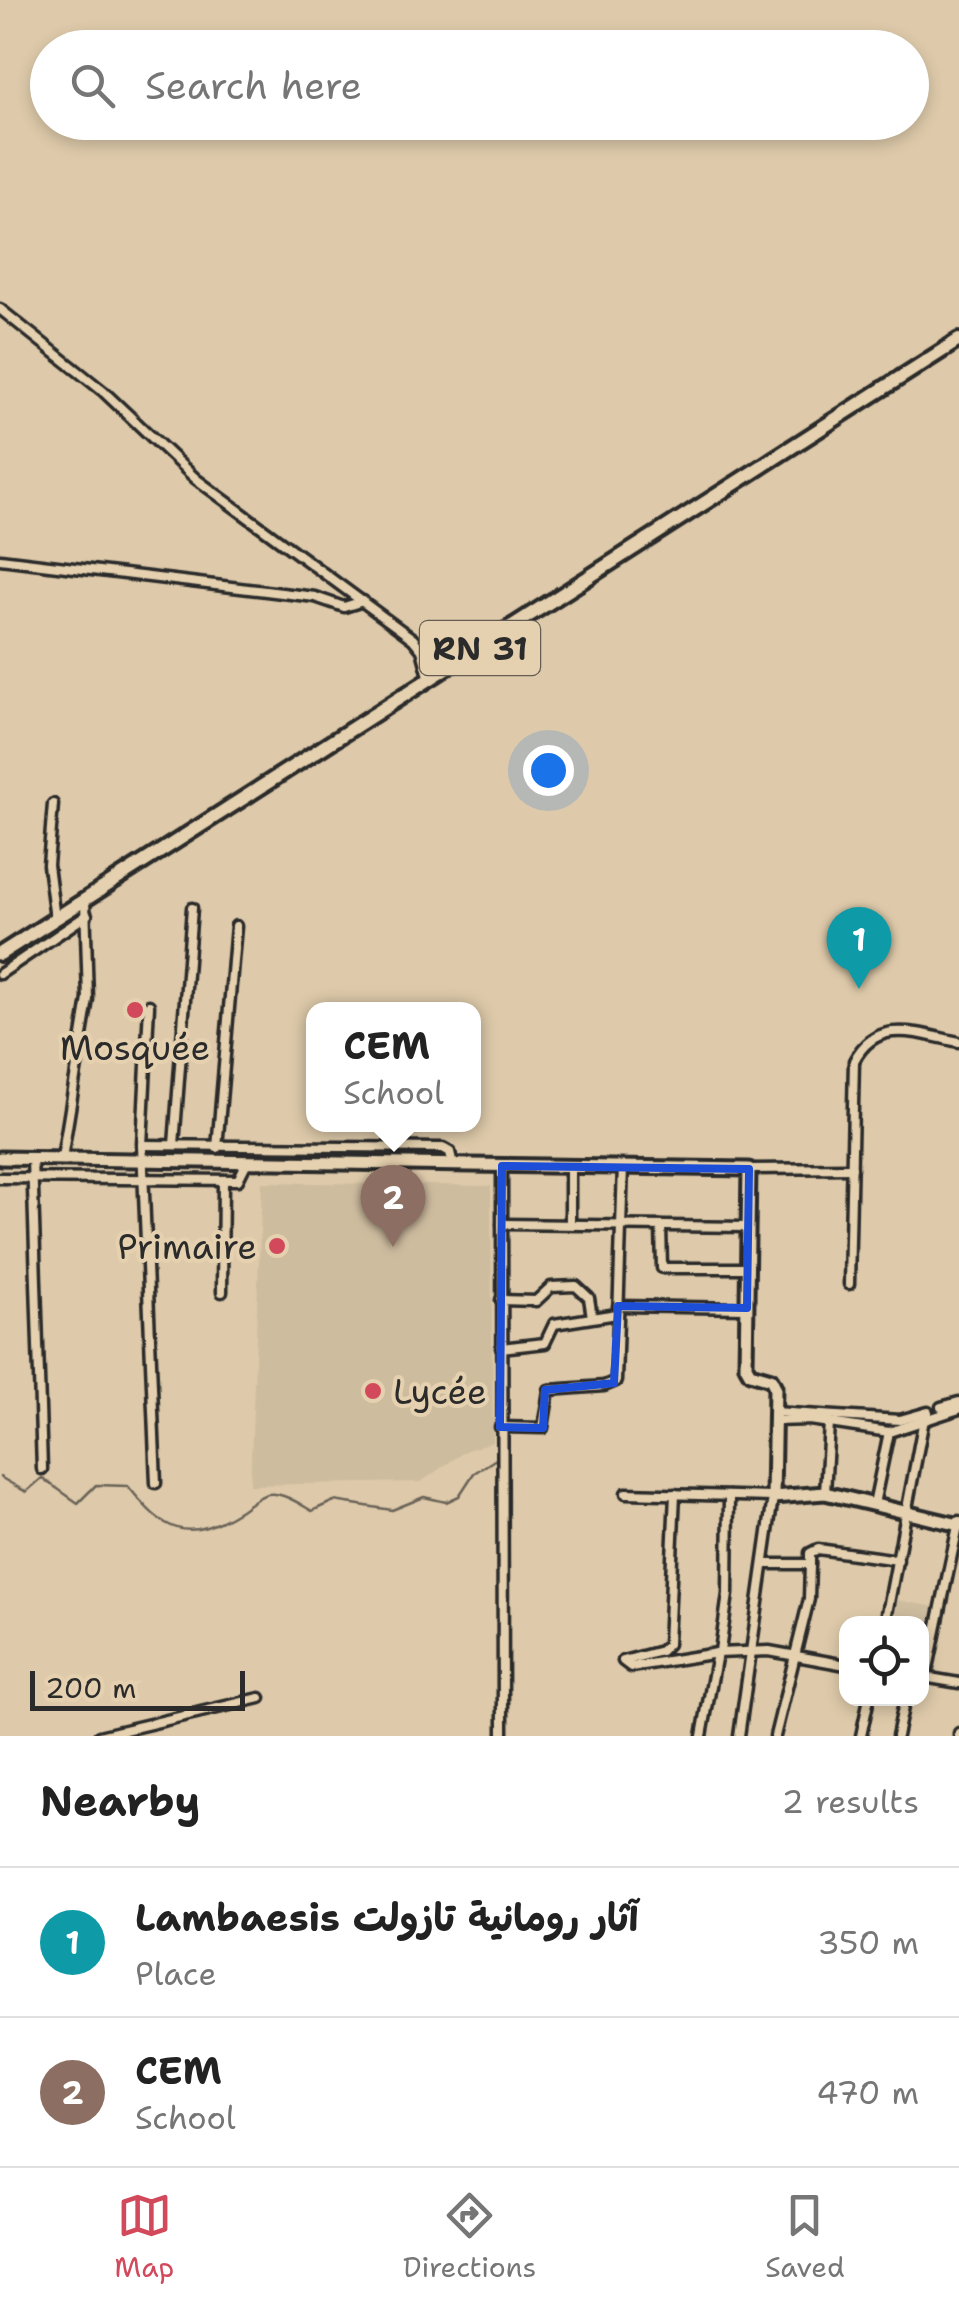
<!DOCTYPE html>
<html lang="en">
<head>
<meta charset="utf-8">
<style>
	body { margin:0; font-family:"Shantell Sans","Playpen Sans Arabic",sans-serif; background:#f6f6f6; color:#222 }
	.controls { position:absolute; right:30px; bottom:30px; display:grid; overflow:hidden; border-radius:20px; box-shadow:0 5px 15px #0003 }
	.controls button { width:90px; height:90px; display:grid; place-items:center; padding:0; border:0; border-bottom:2px solid #e0e0e0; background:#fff; color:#222; font:50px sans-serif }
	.scale { position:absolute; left:30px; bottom:25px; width:215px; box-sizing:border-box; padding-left:10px; border:5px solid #2b2b2b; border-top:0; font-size:28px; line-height:35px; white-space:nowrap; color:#2b2b2b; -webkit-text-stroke:8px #e5d1af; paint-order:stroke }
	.you { position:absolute; left:548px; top:770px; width:35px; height:35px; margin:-25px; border:8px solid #fff; border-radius:50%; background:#1a73e8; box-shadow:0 0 0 15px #1a73e833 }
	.badge { display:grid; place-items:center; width:65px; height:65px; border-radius:50%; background:#d1495b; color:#fff; font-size:32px; font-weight:700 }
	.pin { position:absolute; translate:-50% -82px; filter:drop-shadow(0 2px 5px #0008) }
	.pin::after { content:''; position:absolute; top:52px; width:35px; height:30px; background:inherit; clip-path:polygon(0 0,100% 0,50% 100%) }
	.popup { position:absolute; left:306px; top:1002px; width:175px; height:130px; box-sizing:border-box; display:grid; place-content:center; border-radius:20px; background:#fff; filter:drop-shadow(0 2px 8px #0005); font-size:32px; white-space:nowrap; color:#767676 }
	.popup b { font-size:38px; color:#222 }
	.popup::after { content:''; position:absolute; left:50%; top:100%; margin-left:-20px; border:20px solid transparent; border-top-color:#fff }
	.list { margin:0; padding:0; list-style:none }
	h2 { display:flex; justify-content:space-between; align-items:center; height:130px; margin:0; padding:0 40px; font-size:42px }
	h2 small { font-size:32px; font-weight:400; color:#767676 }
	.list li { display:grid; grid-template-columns:65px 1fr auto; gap:30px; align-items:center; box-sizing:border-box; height:150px; padding:0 40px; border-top:2px solid #e0e0e0 }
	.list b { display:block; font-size:38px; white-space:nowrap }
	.list p { margin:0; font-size:32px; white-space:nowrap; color:#767676 }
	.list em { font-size:32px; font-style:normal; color:#767676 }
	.icon { flex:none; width:55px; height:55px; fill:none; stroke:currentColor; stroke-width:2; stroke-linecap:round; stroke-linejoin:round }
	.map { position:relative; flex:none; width:959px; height:1736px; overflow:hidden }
	.search { position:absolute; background:#fff; box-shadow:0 5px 15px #0003; left:30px; right:30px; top:30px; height:110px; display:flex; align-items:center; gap:25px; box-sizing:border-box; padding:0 35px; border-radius:55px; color:#767676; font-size:38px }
	.sheet { height:430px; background:#fff }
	nav { display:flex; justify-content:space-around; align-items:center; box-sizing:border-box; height:140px; border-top:2px solid #e0e0e0; background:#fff; font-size:28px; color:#767676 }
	nav a { display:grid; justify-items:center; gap:5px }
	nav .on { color:#d1495b }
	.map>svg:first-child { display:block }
	.built { fill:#cebc9f }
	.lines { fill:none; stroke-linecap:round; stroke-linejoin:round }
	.stream { stroke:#6a6358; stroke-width:2.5 }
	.street-casing { stroke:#2b2b2b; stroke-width:15 }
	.secondary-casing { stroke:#2b2b2b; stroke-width:19 }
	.primary-casing { stroke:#2b2b2b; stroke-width:20 }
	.street { stroke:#e5d1af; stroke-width:8 }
	.secondary { stroke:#e5d1af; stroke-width:11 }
	.primary { stroke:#e5d1af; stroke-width:12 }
	.marked { fill:none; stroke:#1d4ed8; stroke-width:8; stroke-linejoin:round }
	.poi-dot { fill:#d1495b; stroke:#e5d1af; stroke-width:4 }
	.labels { text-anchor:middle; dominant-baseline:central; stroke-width:8; stroke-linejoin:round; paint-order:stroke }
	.shield { fill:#e5d1af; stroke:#635d53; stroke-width:2.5 }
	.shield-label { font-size:32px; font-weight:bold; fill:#2b2b2b }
	.poi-label { font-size:35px; fill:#2b2b2b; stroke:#e5d1af }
</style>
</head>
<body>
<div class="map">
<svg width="959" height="1736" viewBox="0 0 959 1736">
	<rect width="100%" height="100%" fill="#decaaa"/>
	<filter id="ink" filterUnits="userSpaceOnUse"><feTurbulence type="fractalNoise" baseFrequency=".01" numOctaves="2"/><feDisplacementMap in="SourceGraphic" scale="20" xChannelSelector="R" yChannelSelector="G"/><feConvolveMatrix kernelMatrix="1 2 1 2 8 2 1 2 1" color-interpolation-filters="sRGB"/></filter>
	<g filter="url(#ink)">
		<g class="built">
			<polygon points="262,1182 491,1186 493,1442 467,1450 421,1482 250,1485"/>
			<polygon points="897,1600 935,1607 923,1670 922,1624 892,1623"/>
		</g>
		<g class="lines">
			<path class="stream" d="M0 1477 26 1492 42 1478 78 1503 96 1485 128 1486C165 1533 187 1544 241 1510 249 1505 259 1495 268 1494 283 1492 300 1504 312 1511L334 1501 392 1510 424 1497 446 1502 459 1496 474 1473 496 1459"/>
			<defs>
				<g id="street">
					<polyline points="0,309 104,392 196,479 413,639 422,650 430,680"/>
					<polyline points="0,559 315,597 344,607 363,601"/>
					<polyline points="53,804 48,865 55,919"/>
					<polyline points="0,974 87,915"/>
					<polyline points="149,1005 142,1145 156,1483"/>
					<polyline points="142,1145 443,1148 450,1152 453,1165"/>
					<polyline points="174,1145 192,908"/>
					<polyline points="217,1148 236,926"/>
					<polyline points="32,1158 42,1469"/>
					<polyline points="62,1158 88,999 85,900"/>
					<polyline points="502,1166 503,1736"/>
					<polyline points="749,1169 852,1168"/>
					<polyline points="0,1178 238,1180 246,1164"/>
					<polyline points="570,1223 570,1167"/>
					<polyline points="502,1224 748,1227"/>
					<polyline points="661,1226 662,1268 748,1268"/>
					<path d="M849 1284 854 1061C877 1016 919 1034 959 1042"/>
					<polyline points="222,1292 223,1180"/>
					<polyline points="501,1300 536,1301 551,1287 576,1286 589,1298 592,1317"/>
					<polyline points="618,1306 747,1308"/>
					<polyline points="501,1348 545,1343 554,1324 617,1314"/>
					<polyline points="941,1407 959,1402"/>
					<polyline points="774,1412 900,1420 928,1412"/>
					<polyline points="774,1421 810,1420 889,1432 959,1409"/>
					<polyline points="500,1427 543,1428 549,1390 604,1386 616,1381 623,1166"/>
					<polyline points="626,1493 773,1497 739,1736"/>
					<polyline points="825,1493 829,1423"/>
					<polyline points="675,1494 668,1644 661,1651 623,1661 631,1667 717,1653"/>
					<polyline points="874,1504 889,1432"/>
					<polyline points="767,1564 810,1564 810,1553 818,1549 898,1560"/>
					<polyline points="885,1624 924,1419"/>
					<polyline points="720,1651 728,1594 729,1496"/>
					<polyline points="924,1677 959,1683"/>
					<polyline points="926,1678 959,1521"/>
					<polyline points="99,1736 260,1698"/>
					<polyline points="702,1736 717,1653 769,1651 846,1665"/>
					<polyline points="775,1736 809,1599 810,1564"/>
					<polyline points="861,1736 869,1698"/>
					<polyline points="897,1736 905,1698"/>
					<polyline points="959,1736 959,1733"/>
				</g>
				<polyline id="secondary" points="0,1158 749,1169 746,1366 750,1373 771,1379 775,1387 773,1497 825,1493 959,1525"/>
				<polyline id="primary" points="0,954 959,340"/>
			</defs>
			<use href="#street" class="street-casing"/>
			<use href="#secondary" class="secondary-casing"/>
			<use href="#primary" class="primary-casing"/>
			<use href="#street" class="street"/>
			<use href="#secondary" class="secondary"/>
			<use href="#primary" class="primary"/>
		</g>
	</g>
	<path class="marked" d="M502 1166 749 1169 747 1308 618 1306 614 1383 545 1390 543 1428 500 1427Z"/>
	<g class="poi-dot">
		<circle cx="135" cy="1010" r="10"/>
		<circle cx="277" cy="1246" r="10"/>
		<circle cx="373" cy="1391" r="10"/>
	</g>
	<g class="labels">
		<rect class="shield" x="420" y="621" width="120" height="54" rx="8"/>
		<g class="shield-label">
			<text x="480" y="648">RN 31</text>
		</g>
		<g class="poi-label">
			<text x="135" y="1047">Mosquée</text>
			<text x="257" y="1246" text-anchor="end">Primaire</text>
			<text x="393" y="1391" text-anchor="start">Lycée</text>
		</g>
	</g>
</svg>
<div class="controls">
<button><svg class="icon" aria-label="locate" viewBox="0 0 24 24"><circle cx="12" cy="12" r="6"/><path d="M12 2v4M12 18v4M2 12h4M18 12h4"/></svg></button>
</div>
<div class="scale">200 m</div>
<div class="you"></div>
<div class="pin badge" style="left:859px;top:989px;background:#0f9aa8">1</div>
<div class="pin badge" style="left:393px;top:1247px;background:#8d6e63">2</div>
<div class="popup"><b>CEM</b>School</div>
<div class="search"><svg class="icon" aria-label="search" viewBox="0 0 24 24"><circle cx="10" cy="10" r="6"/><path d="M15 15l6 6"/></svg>Search here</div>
</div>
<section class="sheet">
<h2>Nearby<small>2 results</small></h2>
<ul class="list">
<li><span class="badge" style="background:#0f9aa8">1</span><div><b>Lambaesis آثار رومانية تازولت</b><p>Place</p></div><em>350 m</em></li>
<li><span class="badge" style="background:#8d6e63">2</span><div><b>CEM</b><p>School</p></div><em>470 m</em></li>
</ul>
</section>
<nav>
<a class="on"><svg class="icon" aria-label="map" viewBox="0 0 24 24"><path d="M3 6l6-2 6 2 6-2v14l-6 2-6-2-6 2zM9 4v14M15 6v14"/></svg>Map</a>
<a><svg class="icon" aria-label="directions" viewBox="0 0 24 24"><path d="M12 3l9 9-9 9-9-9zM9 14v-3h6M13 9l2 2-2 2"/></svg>Directions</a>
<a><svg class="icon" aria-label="saved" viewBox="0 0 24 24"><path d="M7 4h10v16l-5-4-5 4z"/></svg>Saved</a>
</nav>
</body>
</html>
